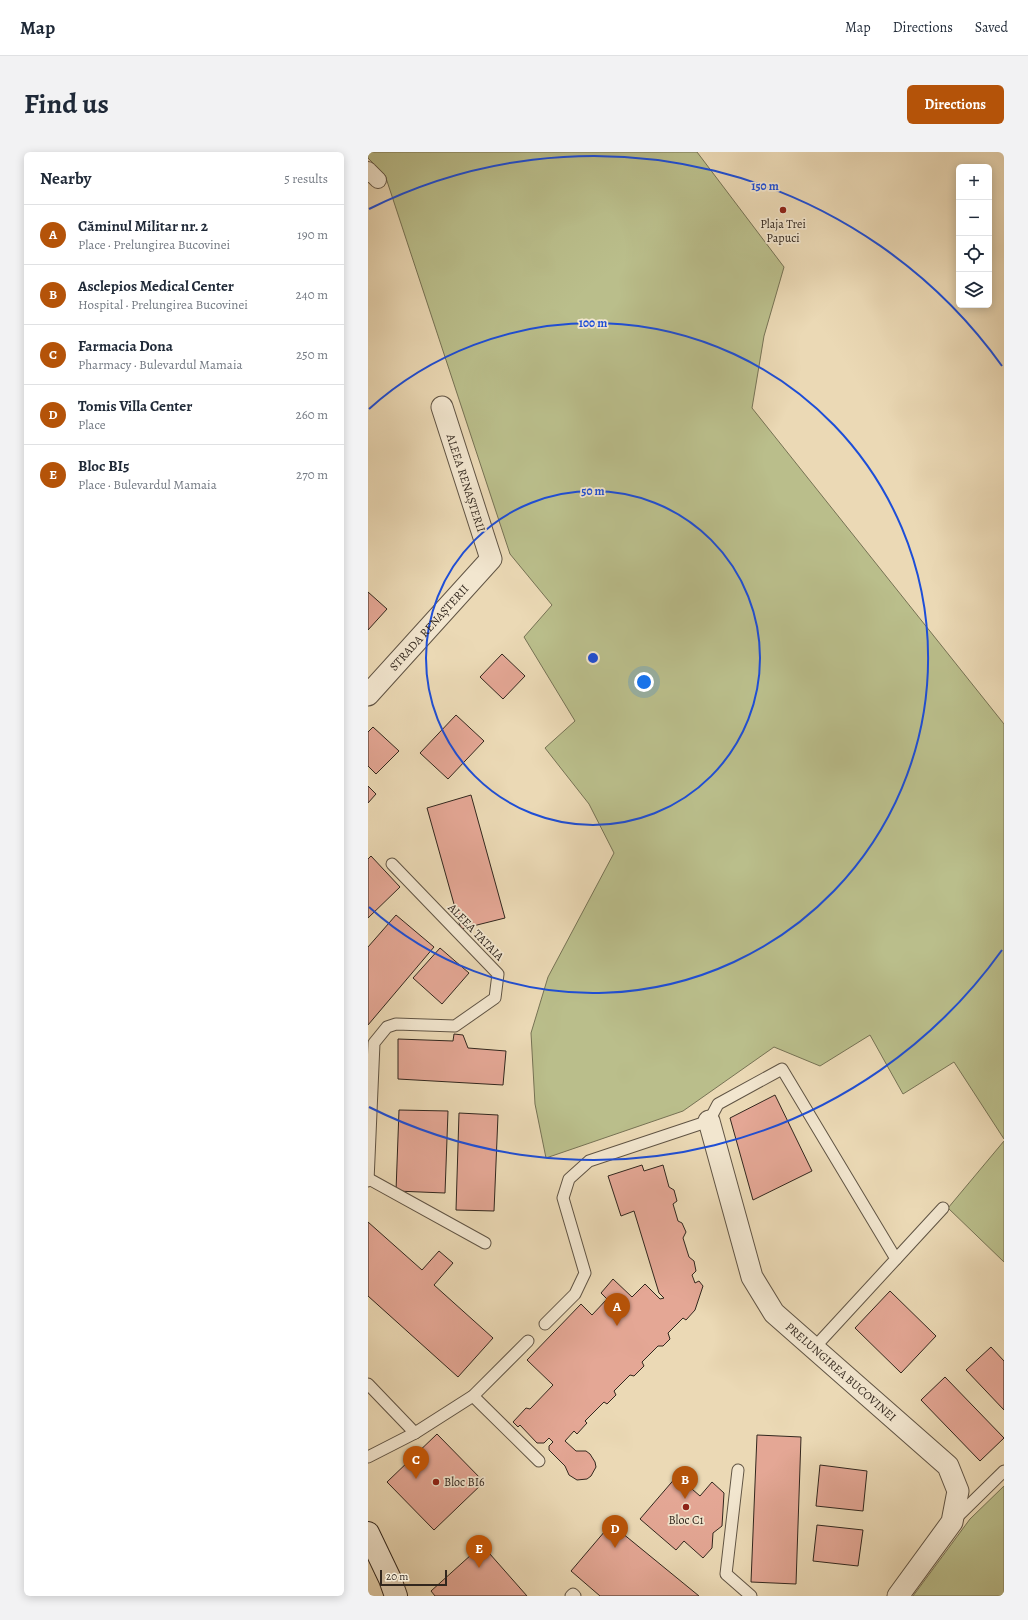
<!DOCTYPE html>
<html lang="en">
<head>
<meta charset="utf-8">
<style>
	body { margin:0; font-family:Alegreya,serif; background:#f2f2f3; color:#1f2937 }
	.controls { position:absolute; right:12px; top:12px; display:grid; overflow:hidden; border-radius:6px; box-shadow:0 2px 10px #0003 }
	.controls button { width:36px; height:36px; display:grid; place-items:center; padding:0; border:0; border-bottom:1px solid #e0e1e3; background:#fff; color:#1f2937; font:20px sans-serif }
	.scale { position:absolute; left:12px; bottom:10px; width:67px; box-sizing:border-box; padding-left:4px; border:2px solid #32271e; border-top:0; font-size:11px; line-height:14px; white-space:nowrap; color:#32271e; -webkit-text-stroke:3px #f2e6cf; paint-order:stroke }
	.you { position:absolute; left:276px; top:530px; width:14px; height:14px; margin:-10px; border:3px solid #fff; border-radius:50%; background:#1a73e8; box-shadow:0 0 0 6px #1a73e833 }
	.badge { display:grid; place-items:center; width:26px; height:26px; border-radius:50%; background:#b45309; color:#fff; font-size:13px; font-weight:700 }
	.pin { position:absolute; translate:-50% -33px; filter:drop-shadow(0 1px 2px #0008) }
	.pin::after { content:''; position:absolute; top:21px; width:14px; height:12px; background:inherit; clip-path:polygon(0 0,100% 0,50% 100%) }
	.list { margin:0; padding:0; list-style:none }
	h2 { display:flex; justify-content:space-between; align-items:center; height:52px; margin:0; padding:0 16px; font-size:17px }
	h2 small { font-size:13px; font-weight:400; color:#747a83 }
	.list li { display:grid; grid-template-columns:26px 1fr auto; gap:12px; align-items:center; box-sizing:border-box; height:60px; padding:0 16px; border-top:1px solid #e0e1e3 }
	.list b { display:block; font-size:15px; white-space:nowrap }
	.list p { margin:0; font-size:13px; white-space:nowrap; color:#747a83 }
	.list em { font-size:13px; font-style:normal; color:#747a83 }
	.icon { flex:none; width:22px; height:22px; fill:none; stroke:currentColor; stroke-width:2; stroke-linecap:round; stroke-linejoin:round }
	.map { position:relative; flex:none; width:636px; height:1444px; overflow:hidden; border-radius:6px }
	header { display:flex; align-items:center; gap:24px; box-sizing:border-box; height:56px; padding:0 20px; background:#fff; border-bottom:1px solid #e0e1e3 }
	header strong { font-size:19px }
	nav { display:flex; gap:22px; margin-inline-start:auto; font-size:14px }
	.intro { display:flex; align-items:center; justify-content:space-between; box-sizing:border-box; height:96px; padding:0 24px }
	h1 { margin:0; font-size:28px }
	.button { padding:10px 18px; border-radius:6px; background:#b45309; color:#fff; font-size:14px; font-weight:700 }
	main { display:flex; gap:24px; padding:0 24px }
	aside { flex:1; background:#fff; border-radius:6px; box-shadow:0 2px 10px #0003 }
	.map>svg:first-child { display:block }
	.green { fill:#babe8b; stroke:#767254 }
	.building { fill:#e4a795; stroke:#32271e }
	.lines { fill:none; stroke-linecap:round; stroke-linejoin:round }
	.service-casing { stroke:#605444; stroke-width:13 }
	.pedestrian-casing { stroke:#605444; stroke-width:18 }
	.minor-casing { stroke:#605444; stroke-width:23 }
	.secondary-casing { stroke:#32271e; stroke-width:24 }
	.service { stroke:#f2e6cf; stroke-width:11 }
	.pedestrian { stroke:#f2e6cf; stroke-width:16 }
	.minor { stroke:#f2e6cf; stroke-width:21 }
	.secondary { stroke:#f2e6cf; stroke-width:22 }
	.ring { fill:none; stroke:#1d4ed8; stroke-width:2 }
	.poi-dot { fill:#8f2418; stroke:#f2e6cf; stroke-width:1.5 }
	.labels { text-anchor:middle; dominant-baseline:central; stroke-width:3.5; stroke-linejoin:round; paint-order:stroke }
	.poi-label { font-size:12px; fill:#32271e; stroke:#f2e6cf }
	.street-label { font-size:12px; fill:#32271e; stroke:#f2e6cf }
	.centre { fill:#1d4ed8; stroke:#f2e6cf; stroke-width:2 }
	.ring-label { font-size:12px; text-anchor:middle; font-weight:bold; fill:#1d4ed8; stroke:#f2e6cf; stroke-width:3.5; stroke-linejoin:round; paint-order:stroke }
</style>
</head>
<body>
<header>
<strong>Map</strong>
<nav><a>Map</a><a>Directions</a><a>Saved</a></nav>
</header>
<div class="intro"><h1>Find us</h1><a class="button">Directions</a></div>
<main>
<aside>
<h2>Nearby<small>5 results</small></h2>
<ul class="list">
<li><span class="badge">A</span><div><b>Căminul Militar nr. 2</b><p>Place · Prelungirea Bucovinei</p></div><em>190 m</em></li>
<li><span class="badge">B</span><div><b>Asclepios Medical Center</b><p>Hospital · Prelungirea Bucovinei</p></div><em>240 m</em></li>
<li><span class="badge">C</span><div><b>Farmacia Dona</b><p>Pharmacy · Bulevardul Mamaia</p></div><em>250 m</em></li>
<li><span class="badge">D</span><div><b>Tomis Villa Center</b><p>Place</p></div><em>260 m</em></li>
<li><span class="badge">E</span><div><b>Bloc BI5</b><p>Place · Bulevardul Mamaia</p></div><em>270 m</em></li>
</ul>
</aside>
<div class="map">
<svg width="636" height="1444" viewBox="0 0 636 1444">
	<rect width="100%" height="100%" fill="#ebd9b5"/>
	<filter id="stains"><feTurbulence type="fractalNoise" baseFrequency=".005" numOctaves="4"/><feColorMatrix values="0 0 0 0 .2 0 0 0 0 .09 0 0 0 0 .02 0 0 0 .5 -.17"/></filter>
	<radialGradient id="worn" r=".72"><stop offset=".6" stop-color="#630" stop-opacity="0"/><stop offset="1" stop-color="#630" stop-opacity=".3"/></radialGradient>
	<g class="green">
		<polygon points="0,0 329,0 416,115 396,184 384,256 636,572 636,987 586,910 535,942 502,883 452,914 406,895 315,959 178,1006 167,952 163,881 180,825 246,701 221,652 177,596 207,569 156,485 184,453 142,402 17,23 0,6"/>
		<polygon points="636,989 636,1110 580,1056"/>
		<polygon points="636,1334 636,1444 545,1444 602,1367"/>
	</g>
	<g class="building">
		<polygon points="0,440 19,457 0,478"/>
		<polygon points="134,502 157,524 135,547 112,525"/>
		<polygon points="88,563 116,589 80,627 52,601"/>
		<polygon points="5,575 31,599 8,622 0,614 0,580"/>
		<polygon points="0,634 8,642 0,651"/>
		<polygon points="103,643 137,766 93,777 59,656"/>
		<polygon points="3,704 32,735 0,766 0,707"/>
		<polygon points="28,763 66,795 0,873 0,795"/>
		<polygon points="72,796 101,821 74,852 45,826"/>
		<polygon points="86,882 95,883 100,896 138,899 135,933 30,927 30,887 85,889"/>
		<polygon points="407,943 444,1019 385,1048 362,966"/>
		<polygon points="31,958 80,959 77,1041 28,1039"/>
		<polygon points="91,961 130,963 126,1059 88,1058"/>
		<polygon points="274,1013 276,1019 295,1013 301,1035 306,1038 309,1049 305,1052 310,1069 314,1071 318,1080 315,1086 321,1105 326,1109 328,1119 324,1123 327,1131 331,1129 335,1134 327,1158 318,1168 315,1166 300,1181 302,1187 295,1194 290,1194 274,1210 276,1214 266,1224 262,1223 246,1239 248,1243 239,1252 236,1250 217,1269 219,1271 209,1282 206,1279 197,1289 208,1299 218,1299 222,1302 227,1310 228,1315 223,1324 219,1327 209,1328 201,1323 197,1314 181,1298 181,1294 185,1290 181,1286 176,1291 169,1291 152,1273 150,1275 145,1270 158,1256 162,1257 185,1233 159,1208 213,1152 224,1163 239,1147 233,1141 245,1127 264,1145 277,1132 292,1147 296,1146 291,1141 266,1059 253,1064 240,1024"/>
		<polygon points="0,1070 54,1118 71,1099 85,1111 66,1133 125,1186 90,1225 0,1144"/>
		<polygon points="522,1139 568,1184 533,1221 487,1176"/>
		<polygon points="623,1195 636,1209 636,1258 598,1218"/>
		<polygon points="577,1225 636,1286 612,1309 553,1248"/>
		<polygon points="69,1282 116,1330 66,1378 19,1330"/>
		<polygon points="389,1283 433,1285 428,1432 383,1430"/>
		<polygon points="452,1313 499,1319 495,1359 448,1354"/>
		<polygon points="309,1324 332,1344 344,1330 356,1341 354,1374 345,1381 344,1396 335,1406 316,1389 308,1398 272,1367"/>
		<polygon points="243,1372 331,1444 232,1444 203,1419"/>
		<polygon points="449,1373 495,1378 490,1414 445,1409"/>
		<polygon points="114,1393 159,1444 67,1444 63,1439"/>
	</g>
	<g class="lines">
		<defs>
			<g id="service">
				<polyline points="1,1027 117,1091"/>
				<polyline points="0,1029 6,891 19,875 28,872 87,874 127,846 130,822 24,712"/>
				<polyline points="528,1107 575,1056"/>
				<polyline points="177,1172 207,1142 217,1121 195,1046 201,1027 221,1009 341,969 350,952 414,917 528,1107 446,1196"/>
				<polyline points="0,1232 47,1281 0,1305"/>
				<polyline points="105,1244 171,1309"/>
				<polyline points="47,1281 105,1244 160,1189"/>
				<polyline points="370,1318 358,1422 383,1444"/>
				<polyline points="586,1368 636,1319"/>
				<polyline points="203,1444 205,1442 207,1444"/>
			</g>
			<polyline id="pedestrian" points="0,18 10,28"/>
			<g id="minor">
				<path id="s1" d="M0 543 123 407 74 255"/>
				<path id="s2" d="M341 969 384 1125 406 1161 580 1314 590 1339 584 1370 530 1444"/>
			</g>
			<polyline id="secondary" points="0,1381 22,1427 28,1444"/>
		</defs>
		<use href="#service" class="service-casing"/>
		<use href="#pedestrian" class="pedestrian-casing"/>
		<use href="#minor" class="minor-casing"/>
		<use href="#secondary" class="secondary-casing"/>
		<use href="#service" class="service"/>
		<use href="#pedestrian" class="pedestrian"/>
		<use href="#minor" class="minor"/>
		<use href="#secondary" class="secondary"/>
	</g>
	<g class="ring">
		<circle cx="225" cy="506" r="167"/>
		<path d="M1 257A335 335 0 1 1 1 755"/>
		<path d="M634 798A502 502 0 0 1 1 955M1 57A502 502 0 0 1 634 214"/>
	</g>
	<g class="poi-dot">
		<circle cx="415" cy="58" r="4"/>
		<circle cx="68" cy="1330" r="4"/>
		<circle cx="318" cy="1355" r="4"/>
	</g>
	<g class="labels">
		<g class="poi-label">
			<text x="415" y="72">Plaja Trei<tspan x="415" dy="14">Papuci</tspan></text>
			<text x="76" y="1330" text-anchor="start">Bloc BI6</text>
			<text x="318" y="1368">Bloc C1</text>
		</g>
		<g class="street-label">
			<text transform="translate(98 331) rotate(72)">ALEEA RENAȘTERII</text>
			<text stroke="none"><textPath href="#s1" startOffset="91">STRADA RENAȘTERII</textPath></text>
			<text transform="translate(108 780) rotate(46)">ALEEA TATAIA</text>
			<text stroke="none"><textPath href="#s2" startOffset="293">PRELUNGIREA BUCOVINEI</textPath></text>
		</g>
	</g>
	<circle cx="225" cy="506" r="6" class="centre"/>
	<g class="ring-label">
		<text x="397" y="38">150 m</text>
		<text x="225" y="175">100 m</text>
		<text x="225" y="343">50 m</text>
	</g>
	<rect width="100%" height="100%" filter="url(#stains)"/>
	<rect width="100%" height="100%" fill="url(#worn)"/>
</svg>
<div class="controls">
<button>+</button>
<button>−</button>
<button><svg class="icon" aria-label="locate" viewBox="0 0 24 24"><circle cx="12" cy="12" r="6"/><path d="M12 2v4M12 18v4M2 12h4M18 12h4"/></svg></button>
<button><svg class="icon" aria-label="layers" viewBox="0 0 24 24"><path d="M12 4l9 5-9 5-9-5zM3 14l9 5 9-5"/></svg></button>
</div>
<div class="scale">20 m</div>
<div class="you"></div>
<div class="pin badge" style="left:249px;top:1174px">A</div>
<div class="pin badge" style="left:317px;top:1347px">B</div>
<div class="pin badge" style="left:48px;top:1327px">C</div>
<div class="pin badge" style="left:247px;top:1396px">D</div>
<div class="pin badge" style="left:111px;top:1416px">E</div>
</div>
</main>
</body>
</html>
